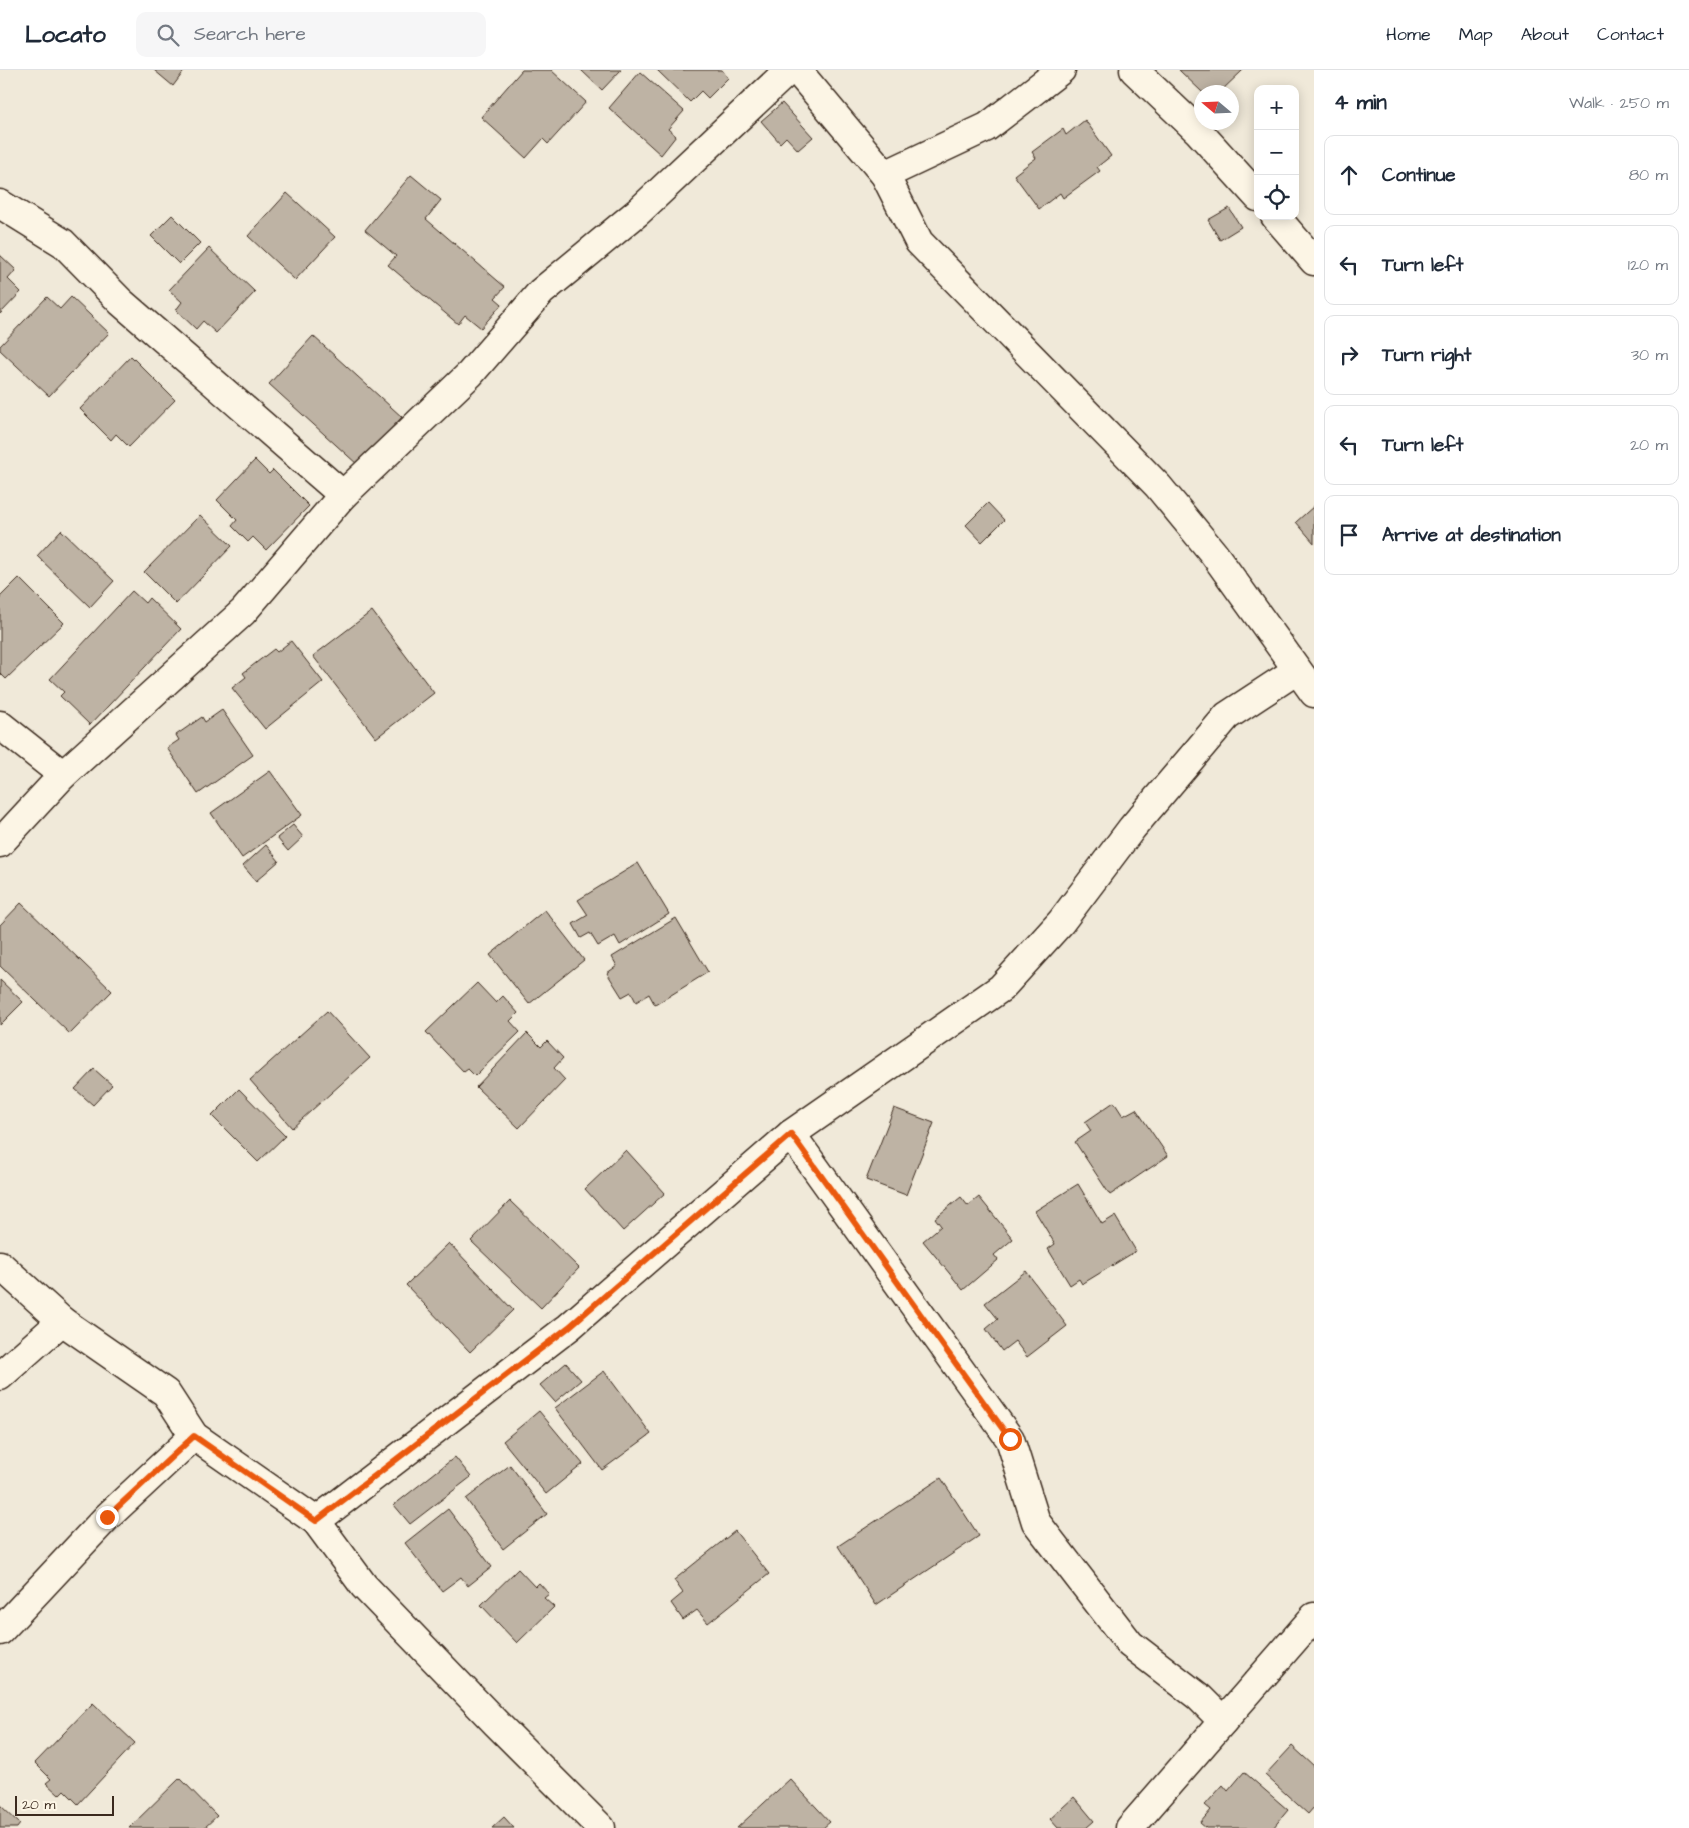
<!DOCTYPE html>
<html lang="en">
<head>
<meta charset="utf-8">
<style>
	body { margin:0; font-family:"Architects Daughter",sans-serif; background:#f6f6f7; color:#1f2937 }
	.controls { position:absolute; right:15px; top:15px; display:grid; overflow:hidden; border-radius:10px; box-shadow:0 2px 12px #0003 }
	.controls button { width:45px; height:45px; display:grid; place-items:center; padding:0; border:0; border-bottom:1px solid #e0e1e3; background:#fff; color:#1f2937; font:25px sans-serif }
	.compass { position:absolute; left:1194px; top:15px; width:45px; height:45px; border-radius:50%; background:#fff; box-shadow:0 2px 12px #0003; rotate:289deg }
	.scale { position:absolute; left:15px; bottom:12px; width:99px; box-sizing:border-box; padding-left:5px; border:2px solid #3b2a1e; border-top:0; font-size:14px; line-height:18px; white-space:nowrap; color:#3b2a1e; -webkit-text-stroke:4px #fcf5e5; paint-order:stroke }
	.stop { position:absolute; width:15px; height:15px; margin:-11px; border:4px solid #ea580c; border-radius:50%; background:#fff }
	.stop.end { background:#ea580c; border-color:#fff; box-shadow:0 1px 5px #0008 }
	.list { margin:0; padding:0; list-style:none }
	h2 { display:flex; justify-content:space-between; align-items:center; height:65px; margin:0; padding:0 20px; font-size:21px }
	h2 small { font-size:16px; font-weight:400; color:#747a83 }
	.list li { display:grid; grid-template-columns:32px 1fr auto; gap:15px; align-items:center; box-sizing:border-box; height:80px; margin:0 10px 10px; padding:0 10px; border:1px solid #e0e1e3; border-radius:10px }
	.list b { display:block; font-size:19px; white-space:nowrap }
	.list em { font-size:16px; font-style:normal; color:#747a83 }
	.icon { flex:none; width:28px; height:28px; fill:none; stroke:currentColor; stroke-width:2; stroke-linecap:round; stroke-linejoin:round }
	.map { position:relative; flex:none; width:1314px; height:1758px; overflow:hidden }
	header { display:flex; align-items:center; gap:30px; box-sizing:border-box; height:70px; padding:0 25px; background:#fff; border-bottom:1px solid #e0e1e3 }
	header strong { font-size:24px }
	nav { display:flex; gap:28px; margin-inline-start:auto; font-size:18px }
	.search { width:350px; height:45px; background:#f6f6f7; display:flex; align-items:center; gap:12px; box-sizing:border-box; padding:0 18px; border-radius:10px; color:#747a83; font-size:19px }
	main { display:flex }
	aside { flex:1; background:#fff }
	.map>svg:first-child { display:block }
	.building { fill:#beb3a4; stroke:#3b2a1e }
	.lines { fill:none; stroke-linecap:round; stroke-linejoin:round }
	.street-casing { stroke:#3b2a1e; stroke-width:31 }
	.street { stroke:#fcf5e5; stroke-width:28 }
	.route { stroke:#ea580c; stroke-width:6 }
</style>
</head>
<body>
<header>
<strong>Locato</strong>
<div class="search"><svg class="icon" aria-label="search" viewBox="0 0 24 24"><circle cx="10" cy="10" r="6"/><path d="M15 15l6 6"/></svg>Search here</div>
<nav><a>Home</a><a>Map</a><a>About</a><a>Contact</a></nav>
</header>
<main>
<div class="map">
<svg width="1314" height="1758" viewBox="0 0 1314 1758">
	<rect width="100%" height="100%" fill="#f0e9d9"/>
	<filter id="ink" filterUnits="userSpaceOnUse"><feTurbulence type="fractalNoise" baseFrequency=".02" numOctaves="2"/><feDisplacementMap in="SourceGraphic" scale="10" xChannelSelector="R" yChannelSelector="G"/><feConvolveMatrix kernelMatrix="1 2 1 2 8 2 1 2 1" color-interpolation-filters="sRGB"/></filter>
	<g filter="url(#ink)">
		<g class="building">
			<polygon points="154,0 185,0 173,16"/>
			<polygon points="522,0 551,0 586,32 548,74 543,69 526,88 481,47"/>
			<polygon points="581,0 621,0 602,20"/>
			<polygon points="657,0 722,0 728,8 708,28 701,21 690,32"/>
			<polygon points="1179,0 1243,0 1220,22 1202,22"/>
			<polygon points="640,2 684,41 668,59 676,66 661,85 609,38"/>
			<polygon points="782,33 813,67 798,80 786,67 780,73 761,51"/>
			<polygon points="1085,50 1111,86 1097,97 1100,101 1063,128 1060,123 1039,139 1014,105 1036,88 1032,82 1063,59 1066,65"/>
			<polygon points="411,105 441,130 426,149 505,217 495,228 502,234 481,258 465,245 458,254 388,195 396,186 365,160"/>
			<polygon points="287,123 335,167 295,210 248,166"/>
			<polygon points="1229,138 1241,157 1220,170 1208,150"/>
			<polygon points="172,145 200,173 179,194 151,166"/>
			<polygon points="209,178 255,222 216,263 203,251 196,259 176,240 182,232 169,220"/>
			<polygon points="0,185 16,200 8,209 21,222 0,244"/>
			<polygon points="47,227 60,239 71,227 109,263 49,326 0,280 0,276"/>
			<polygon points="313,266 402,347 358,395 269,314"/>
			<polygon points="131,286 175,330 129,377 116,364 111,370 80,339"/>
			<polygon points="255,390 269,404 273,400 309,436 266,480 253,467 248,472 232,456 237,450 217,430"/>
			<polygon points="988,433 1004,450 982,472 966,455"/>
			<polygon points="1314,436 1314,473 1296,452"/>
			<polygon points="200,445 232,476 176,534 144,502"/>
			<polygon points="61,460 114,511 90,537 37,486"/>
			<polygon points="19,508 64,553 6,609 0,603 0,527"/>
			<polygon points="132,521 145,533 149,528 181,559 90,655 60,626 64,622 50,609"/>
			<polygon points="372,541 434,623 376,668 313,586"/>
			<polygon points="291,571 323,612 265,659 232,618 246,607 243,603 274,579 277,582"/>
			<polygon points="222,640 253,685 198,724 167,678 179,670 176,665 202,647 205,652"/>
			<polygon points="270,701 302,745 242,788 211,743"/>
			<polygon points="293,755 303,767 288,781 277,768"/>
			<polygon points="266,775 279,791 256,811 243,796"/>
			<polygon points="638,793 669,844 620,875 615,866 598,876 590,863 581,868 573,854 588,845 578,830"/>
			<polygon points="21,833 112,921 70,964 0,896 0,855"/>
			<polygon points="545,840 584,890 529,934 490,885"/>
			<polygon points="676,848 708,902 655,935 649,924 636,932 631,922 622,927 607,903 617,896 612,887"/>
			<polygon points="0,910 23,932 0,955"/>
			<polygon points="477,913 496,933 503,926 518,943 510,951 520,962 475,1006 468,999 464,1002 426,962"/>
			<polygon points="327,941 370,988 292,1058 250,1010"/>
			<polygon points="527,963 541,977 547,971 563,988 554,998 565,1010 519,1058 476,1017"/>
			<polygon points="94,999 112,1015 93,1035 75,1019"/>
			<polygon points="239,1019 285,1066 258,1092 212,1046"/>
			<polygon points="1114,1032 1123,1046 1136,1039 1168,1086 1110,1125 1075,1072 1091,1061 1085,1052"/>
			<polygon points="894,1038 934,1053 906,1125 866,1110"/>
			<polygon points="626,1080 665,1123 623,1161 585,1119"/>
			<polygon points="1078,1114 1102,1154 1115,1146 1136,1181 1082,1214 1079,1209 1070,1215 1048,1179 1055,1174 1035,1141"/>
			<polygon points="961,1127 968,1136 979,1127 1013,1169 994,1185 998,1190 963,1220 923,1171 941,1156 935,1148"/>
			<polygon points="510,1131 579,1198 541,1238 471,1171"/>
			<polygon points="449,1173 513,1240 470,1282 406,1215"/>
			<polygon points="1026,1201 1067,1256 1027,1287 1015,1271 1002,1281 986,1259 998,1249 985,1233"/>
			<polygon points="566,1293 581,1310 555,1332 540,1315"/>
			<polygon points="604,1301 651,1364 602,1400 555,1338"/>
			<polygon points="539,1341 583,1394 546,1424 503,1371"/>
			<polygon points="455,1387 471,1407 410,1454 394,1435"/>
			<polygon points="510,1395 547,1444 503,1479 466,1429"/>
			<polygon points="941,1408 979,1466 876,1535 838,1476"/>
			<polygon points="448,1439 492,1497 468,1516 461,1507 442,1521 405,1473"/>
			<polygon points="735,1461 769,1504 708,1553 697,1540 683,1550 671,1533 683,1523 674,1510"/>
			<polygon points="518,1499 535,1517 539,1513 549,1524 544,1528 554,1537 517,1573 481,1535"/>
			<polygon points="93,1633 135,1673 78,1734 64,1720 59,1725 46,1713 51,1709 35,1693"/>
			<polygon points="1292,1676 1314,1696 1314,1737 1308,1744 1265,1705"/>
			<polygon points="1244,1702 1288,1740 1273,1758 1206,1758 1200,1753 1211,1740 1205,1735 1223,1715 1228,1721"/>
			<polygon points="180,1708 217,1746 204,1758 129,1758"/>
			<polygon points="790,1709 830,1752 823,1758 737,1758"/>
			<polygon points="1074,1727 1094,1751 1086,1758 1058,1758 1050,1749"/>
			<polygon points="0,1735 20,1754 17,1758 0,1758"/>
			<polygon points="504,1747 514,1758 492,1758"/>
		</g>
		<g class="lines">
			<defs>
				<g id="street">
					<polyline points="797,0 885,105 919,172 1158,416 1214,484 1314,623"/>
					<polyline points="1134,0 1198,61 1258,127"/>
					<polyline points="885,105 987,57 1061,0"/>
					<polyline points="0,134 63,173 121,232 343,425"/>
					<polyline points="1275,146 1314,191"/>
					<polyline points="0,655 63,705"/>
					<polyline points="0,773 63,705 243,542 343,425 470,304 541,222 638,142 789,0"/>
					<polyline points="791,1064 1010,1369 1036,1452 1130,1574 1199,1627 1223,1651"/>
					<polyline points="0,1195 62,1251 166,1323 194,1366 316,1451 364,1516 496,1653 601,1758"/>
					<polyline points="0,1306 62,1251"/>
					<polyline points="316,1451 569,1257 791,1064 1001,918 1061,852 1132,758 1227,646 1297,600"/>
					<polyline points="0,1561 107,1447 194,1366"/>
					<polyline points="1130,1758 1314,1547"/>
				</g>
			</defs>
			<use href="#street" class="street-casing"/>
			<use href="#street" class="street"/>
		</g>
	</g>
	<g class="lines" filter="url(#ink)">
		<polyline class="route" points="107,1447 194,1366 316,1451 569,1257 791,1064 1010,1369"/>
	</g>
</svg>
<div class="controls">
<button>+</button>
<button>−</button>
<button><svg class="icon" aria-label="locate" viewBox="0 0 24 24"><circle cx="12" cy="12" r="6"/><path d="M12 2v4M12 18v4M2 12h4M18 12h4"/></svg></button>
</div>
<svg class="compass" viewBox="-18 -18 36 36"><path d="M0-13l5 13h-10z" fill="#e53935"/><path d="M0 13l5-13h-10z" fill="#747a83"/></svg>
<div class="scale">20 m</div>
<div class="stop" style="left:1010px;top:1369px"></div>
<div class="stop end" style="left:107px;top:1447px"></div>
</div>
<aside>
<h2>4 min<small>Walk · 250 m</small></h2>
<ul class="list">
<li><svg class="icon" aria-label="ahead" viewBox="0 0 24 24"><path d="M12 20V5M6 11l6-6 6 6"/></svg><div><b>Continue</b></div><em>80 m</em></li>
<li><svg class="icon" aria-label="left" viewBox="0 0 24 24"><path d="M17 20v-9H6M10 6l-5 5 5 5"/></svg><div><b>Turn left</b></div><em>120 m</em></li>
<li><svg class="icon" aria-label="right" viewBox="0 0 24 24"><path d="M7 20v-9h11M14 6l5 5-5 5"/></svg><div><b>Turn right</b></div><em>30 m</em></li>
<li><svg class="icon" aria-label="left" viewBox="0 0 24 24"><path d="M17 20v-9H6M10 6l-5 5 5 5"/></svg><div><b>Turn left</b></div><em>20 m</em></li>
<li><svg class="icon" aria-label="arrive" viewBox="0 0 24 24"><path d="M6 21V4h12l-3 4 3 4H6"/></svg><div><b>Arrive at destination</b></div></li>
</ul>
</aside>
</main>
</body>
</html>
